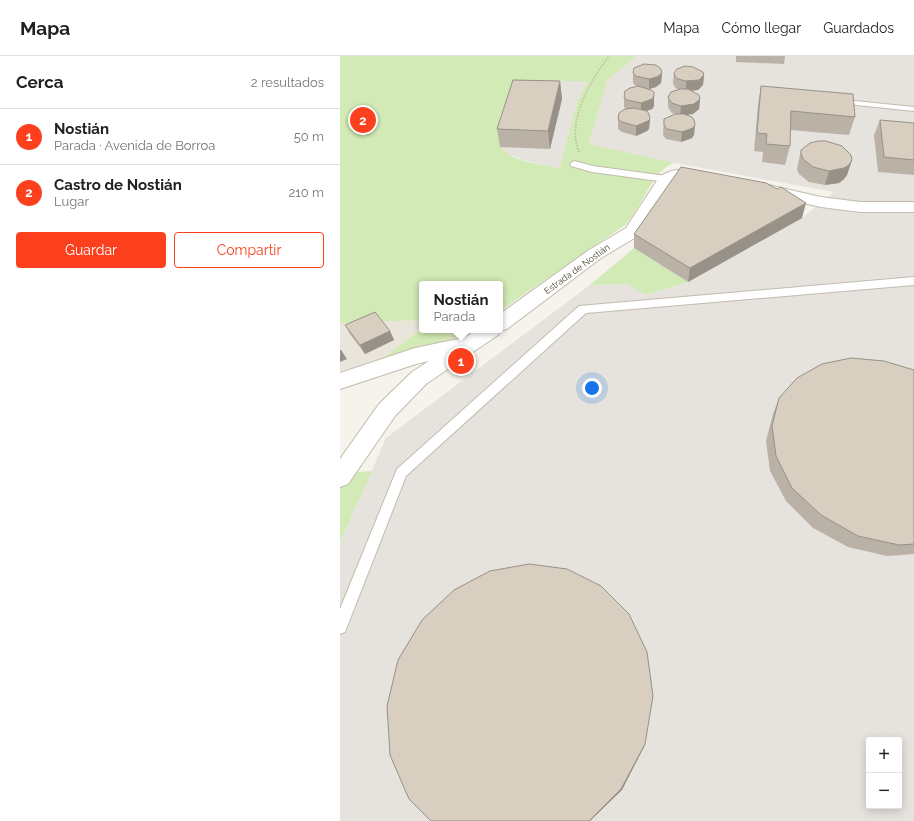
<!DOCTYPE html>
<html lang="es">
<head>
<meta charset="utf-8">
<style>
	body { margin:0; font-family:Raleway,sans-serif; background:#f2f2f2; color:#202124 }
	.controls { position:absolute; right:12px; bottom:12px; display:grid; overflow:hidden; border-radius:4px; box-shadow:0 2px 10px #0003 }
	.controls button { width:36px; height:36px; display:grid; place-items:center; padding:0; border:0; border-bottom:1px solid #e0e0e0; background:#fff; color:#202124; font:20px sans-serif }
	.you { position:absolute; left:252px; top:332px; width:14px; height:14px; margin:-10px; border:3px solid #fff; border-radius:50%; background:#1a73e8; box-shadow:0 0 0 6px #1a73e833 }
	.badge { display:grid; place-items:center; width:26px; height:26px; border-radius:50%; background:#fc3f1d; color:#fff; font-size:13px; font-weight:700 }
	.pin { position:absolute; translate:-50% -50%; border:2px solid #fff; box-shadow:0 1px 4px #0006 }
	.popup { position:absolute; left:79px; top:225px; width:84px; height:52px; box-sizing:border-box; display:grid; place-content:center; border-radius:4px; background:#fff; filter:drop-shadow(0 1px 3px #0005); font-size:13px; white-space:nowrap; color:#757577 }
	.popup b { font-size:15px; color:#202124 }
	.popup::after { content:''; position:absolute; left:50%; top:100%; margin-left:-8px; border:8px solid transparent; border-top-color:#fff }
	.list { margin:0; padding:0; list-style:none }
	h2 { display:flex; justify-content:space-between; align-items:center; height:52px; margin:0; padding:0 16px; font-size:17px }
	h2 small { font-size:13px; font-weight:400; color:#757577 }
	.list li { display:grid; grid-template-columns:26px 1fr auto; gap:12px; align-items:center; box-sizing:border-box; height:56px; padding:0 16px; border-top:1px solid #e0e0e0 }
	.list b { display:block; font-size:15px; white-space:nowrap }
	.list p { margin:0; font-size:13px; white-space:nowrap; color:#757577 }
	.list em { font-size:13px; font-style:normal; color:#757577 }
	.actions { display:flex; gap:8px; padding:12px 16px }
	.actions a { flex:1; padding:9px 0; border:1px solid #fc3f1d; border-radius:4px; text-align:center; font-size:14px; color:#fc3f1d }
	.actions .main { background:#fc3f1d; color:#fff }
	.map { position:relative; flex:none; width:574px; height:765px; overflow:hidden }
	header { display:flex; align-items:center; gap:24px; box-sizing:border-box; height:56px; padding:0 20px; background:#fff; border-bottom:1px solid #e0e0e0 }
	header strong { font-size:19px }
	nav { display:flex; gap:22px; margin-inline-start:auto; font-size:14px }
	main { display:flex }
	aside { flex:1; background:#fff }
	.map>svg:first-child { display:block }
	.residential { fill:#eae5da }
	.industrial { fill:#e6e2dd; fill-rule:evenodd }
	.green { fill:#d2eab5; fill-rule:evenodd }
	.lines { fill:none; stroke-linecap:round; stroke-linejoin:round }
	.lane-casing { stroke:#c2bbae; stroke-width:2 }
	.street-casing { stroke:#c2bbae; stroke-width:2 }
	.path { stroke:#c4b79f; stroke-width:1.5; stroke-dasharray:1.5 1.5; stroke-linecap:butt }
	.lane { fill:#fff; fill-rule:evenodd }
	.street { fill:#fff; fill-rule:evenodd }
	.wall { fill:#bab2a6 }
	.shaded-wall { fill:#979187 }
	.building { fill:#d8cfc1; stroke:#979187 }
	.labels { text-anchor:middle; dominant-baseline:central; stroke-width:3.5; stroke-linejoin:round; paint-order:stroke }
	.far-street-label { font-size:9px; fill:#4b4439; stroke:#fff }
</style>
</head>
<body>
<header>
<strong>Mapa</strong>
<nav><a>Mapa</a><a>Cómo llegar</a><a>Guardados</a></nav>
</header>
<main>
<aside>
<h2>Cerca<small>2 resultados</small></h2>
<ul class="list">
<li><span class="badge">1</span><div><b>Nostián</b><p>Parada · Avenida de Borroa</p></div><em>50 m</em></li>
<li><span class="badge">2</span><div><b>Castro de Nostián</b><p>Lugar</p></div><em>210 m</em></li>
</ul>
<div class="actions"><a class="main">Guardar</a><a>Compartir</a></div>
</aside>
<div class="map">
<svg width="574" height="765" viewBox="0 0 574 765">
	<rect width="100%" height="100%" fill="#f6f3ec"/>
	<polygon class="residential" points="82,264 82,272 40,305 0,319 0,267"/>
	<g class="industrial">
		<path d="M296 0H574V765H0V487L46 382 250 229 286 228 306 239 348 226 462 162 494 136 334 107 249 89 267 25ZM529 684H559V750H529Z"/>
		<polygon points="211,24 247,26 238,44 219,113 183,104 164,96 160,91 194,27"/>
	</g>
	<g class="green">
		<path d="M0 0H296L267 25 249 88 334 107C315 114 307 138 296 154 293 160 289 164 285 169L160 255V228H82V264L0 267ZM211 24 247 26 238 44 219 113C200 106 174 108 161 91L176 42 194 27Z"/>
		<polygon points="294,192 348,226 306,239 286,228 250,229"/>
		<polygon points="82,272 82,274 132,274 126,278 40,305"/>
		<polygon points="32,415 0,486 0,417"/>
	</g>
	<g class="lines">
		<defs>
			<g id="lane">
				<polygon points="495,43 574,51 574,55 498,47 495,47"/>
				<polygon points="234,105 253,110 326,120 330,123 326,126 252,116 231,110 230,108"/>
				<polygon points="574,221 574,229 246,257 66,420 5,576 0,578 0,553 57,413 239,250"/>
			</g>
			<g id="street">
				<path d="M345 113 371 118 373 121 371 124C357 128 347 119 332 126L298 180 261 202 167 273 160 275 158 279 86 328 55 360 8 428 0 431V403L39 348 72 316 89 305 76 308 0 333V317L75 292 118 283 121 284 136 274H160V258L249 194 286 172 320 120 331 115Z"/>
				<polygon points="424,128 481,141 520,146 574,146 574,156 520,156 481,151 418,137 416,133 418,129"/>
			</g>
		</defs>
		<use href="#lane" class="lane-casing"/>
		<use href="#street" class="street-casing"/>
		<path class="path" d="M239 96C226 65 251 24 269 0"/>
		<use href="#lane" class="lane"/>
		<use href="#street" class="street"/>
	</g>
	<g class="wall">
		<polygon points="396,0 445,0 444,8 396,6"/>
		<polygon points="293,17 322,17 321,27 316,31 309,33 314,40 314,50 312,53 306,55 310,63 309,73 307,75 296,80 282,76 278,73 278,63 286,53 284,51 284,41 298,30 296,30 293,27"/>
		<polygon points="334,17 364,19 363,29 358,34 351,35 360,43 359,53 353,58 345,59 355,69 354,79 352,82 341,86 326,83 323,79 324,63 336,58 332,57 329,53 328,51 328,41 339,33 337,33 334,30 333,27"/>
		<polygon points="220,25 222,43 210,93 160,91 157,73"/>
		<polygon points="421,30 515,61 509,79 450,74 450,90 445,109 422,106 423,96 414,95 418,49"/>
		<polygon points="540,64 574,67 574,119 538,116 534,79"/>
		<polygon points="461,94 512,104 507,119 504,123 499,127 485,129 469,126 459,118 457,113"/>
		<polygon points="437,133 462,162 348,226 294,192 294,178"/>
		<polygon points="5,269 50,275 54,284 25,298 10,278"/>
		<polygon points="574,314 574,498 547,500 508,491 473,472 446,445 430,415 426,385 433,358 439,342"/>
	</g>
	<g class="shaded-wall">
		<polygon points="322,17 321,27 316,31 309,33 309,23"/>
		<polygon points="364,19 363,29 358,34 346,35 346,25"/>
		<polygon points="220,25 222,43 210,93 208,75"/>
		<polygon points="314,40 314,50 312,53 301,57 301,47"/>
		<polygon points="360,43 359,53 353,58 340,60 341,50"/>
		<polygon points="310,63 309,73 307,75 296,80 296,70"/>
		<polygon points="355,69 354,79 352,82 341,86 342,76"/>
		<polygon points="512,104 507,119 504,123 499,127 485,129 489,115"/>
		<polygon points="466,147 462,162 348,226 350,212"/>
		<polygon points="50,275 54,284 25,298 20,289"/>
		<polygon points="0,294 1,294 7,303 0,306"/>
		<polygon points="305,688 304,691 282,734 250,765 249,765"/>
	</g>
	<g class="building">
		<polygon points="304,8 316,9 321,13 322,17 317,21 309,23 296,20 293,17 294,12"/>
		<polygon points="345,10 353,11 363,16 364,19 359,24 346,25 338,23 335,20 334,17 337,13"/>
		<polygon points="173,24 220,25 208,75 157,73"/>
		<polygon points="298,30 311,34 314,36 314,40 312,43 301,47 287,44 284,41 285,35 290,32"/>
		<polygon points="421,30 513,38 515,61 451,55 450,90 426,88 427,78 417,77"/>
		<polygon points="340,33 348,33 359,39 360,43 354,48 341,50 332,47 329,43 328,41 331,36"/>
		<polygon points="294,52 307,55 309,58 310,63 308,65 296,70 282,66 278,63 279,57 285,53"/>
		<polygon points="335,58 344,58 352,61 354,64 355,69 353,72 342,76 327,73 324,69 324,63"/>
		<polygon points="540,64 574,67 574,104 544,101"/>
		<polygon points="478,85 486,85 502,90 511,99 512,104 509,109 504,112 489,115 473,111 463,103 461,98 461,94 470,87"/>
		<polygon points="341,111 426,127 437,133 441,131 466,147 350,212 294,178"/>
		<polygon points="35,256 50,275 20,289 5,269"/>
		<polygon points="511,302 544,305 574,314 574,488 559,489 518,480 481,459 452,432 436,400 432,370 439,342 457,322 482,308"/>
		<polygon points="189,508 227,513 261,530 289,558 307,596 313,640 305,688 281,733 249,765 91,765 69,743 50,699 47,650 58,604 82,564 114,534 150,515"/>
	</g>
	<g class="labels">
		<g class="far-street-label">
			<text transform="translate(237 213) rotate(-36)">Estrada de Nostián</text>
		</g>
	</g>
</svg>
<div class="controls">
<button>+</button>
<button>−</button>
</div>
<div class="you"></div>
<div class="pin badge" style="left:121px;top:305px">1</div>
<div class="popup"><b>Nostián</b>Parada</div>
<div class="pin badge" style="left:23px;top:64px">2</div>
</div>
</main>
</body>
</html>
